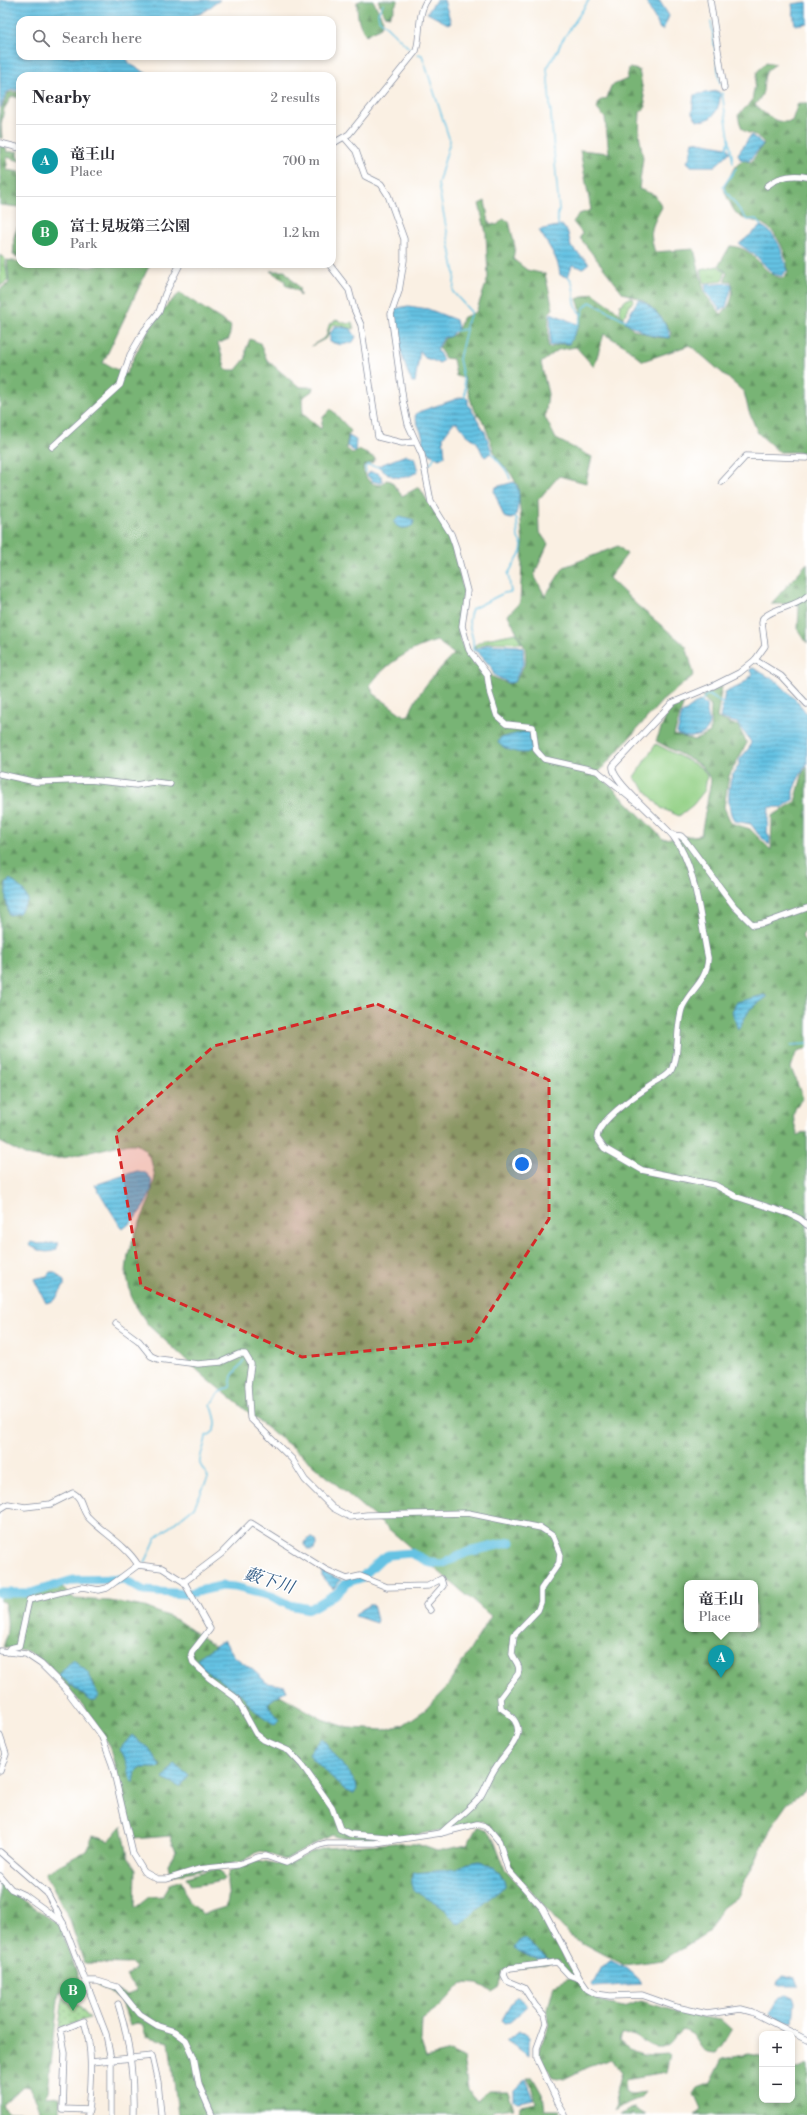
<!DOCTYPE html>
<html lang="en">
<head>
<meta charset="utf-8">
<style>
	body { margin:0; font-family:"Libre Bodoni","Noto Serif JP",serif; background:#f2f2f3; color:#2b2b33 }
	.controls { position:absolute; right:12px; bottom:12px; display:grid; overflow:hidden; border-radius:8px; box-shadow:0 2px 6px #0003 }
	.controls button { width:36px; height:36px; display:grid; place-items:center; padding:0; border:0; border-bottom:1px solid #e1e1e2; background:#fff; color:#2b2b33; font:20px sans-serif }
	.you { position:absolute; left:522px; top:1164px; width:14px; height:14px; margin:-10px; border:3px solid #fff; border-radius:50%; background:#1a73e8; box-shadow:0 0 0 6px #1a73e833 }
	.badge { display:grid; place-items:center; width:26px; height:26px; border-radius:50%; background:#c8321e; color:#fff; font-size:13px; font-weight:700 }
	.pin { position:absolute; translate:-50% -33px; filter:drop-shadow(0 1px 2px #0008) }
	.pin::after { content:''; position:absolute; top:21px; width:14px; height:12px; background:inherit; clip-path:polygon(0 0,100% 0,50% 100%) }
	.popup { position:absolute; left:684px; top:1580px; width:74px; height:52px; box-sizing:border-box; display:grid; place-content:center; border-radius:8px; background:#fff; filter:drop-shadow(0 1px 3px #0005); font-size:13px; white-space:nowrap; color:#7c7c81 }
	.popup b { font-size:15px; color:#2b2b33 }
	.popup::after { content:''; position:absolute; left:50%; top:100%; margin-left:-8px; border:8px solid transparent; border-top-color:#fff }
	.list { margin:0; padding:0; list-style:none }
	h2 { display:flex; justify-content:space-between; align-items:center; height:52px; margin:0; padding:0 16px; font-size:17px }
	h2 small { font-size:13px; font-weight:400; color:#7c7c81 }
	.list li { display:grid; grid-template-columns:26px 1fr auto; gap:12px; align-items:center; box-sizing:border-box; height:72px; padding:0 16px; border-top:1px solid #e1e1e2 }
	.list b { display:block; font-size:15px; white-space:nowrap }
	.list p { margin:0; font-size:13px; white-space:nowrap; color:#7c7c81 }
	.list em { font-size:13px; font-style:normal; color:#7c7c81 }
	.icon { flex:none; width:22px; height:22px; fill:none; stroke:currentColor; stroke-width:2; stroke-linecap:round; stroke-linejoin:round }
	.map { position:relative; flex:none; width:807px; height:2115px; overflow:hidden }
	.search { position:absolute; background:#fff; box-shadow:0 2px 6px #0003; left:16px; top:16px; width:320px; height:44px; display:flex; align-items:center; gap:10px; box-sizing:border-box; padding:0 14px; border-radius:12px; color:#7c7c81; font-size:15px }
	.panel { position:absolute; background:#fff; box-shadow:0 2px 6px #0003; left:16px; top:72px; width:320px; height:196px; border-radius:12px }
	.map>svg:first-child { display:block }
	.grass { fill:url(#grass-tufts); stroke:#588073 }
	.forest { fill:url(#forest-firs); stroke:#4a7269; fill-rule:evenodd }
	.park { fill:url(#park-dots); stroke:#588073 }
	.pitch { fill:#95d288; stroke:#588073 }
	.water { fill:url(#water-rules); stroke:#4078a0 }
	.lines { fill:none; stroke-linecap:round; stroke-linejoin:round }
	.stream { stroke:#65c2e3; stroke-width:1.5 }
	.river { stroke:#65c2e3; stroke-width:9 }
	.minor-casing { stroke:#8a90a0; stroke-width:7 }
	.minor { stroke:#fff; stroke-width:5.5 }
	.marked { fill:#d62828; fill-opacity:0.2; stroke:#d62828; stroke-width:3; stroke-dasharray:8 5; stroke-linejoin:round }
	.labels { text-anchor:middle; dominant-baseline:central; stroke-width:3; stroke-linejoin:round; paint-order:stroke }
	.water-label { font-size:17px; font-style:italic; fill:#315b86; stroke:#fff }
</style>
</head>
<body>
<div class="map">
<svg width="807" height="2115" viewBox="0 0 807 2115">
	<defs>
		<pattern id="grass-tufts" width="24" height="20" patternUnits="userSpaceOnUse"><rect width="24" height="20" fill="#95d288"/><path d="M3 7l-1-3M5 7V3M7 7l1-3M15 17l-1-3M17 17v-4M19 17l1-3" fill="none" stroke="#79ab72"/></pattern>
		<pattern id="forest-firs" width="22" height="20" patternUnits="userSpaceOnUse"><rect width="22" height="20" fill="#78b474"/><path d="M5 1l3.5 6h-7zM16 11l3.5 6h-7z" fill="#629362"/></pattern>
		<pattern id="park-dots" width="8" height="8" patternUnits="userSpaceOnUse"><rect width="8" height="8" fill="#95d288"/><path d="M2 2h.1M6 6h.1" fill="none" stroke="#79ab72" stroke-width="1.8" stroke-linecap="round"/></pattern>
		<pattern id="water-rules" width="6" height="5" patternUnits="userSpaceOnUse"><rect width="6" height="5" fill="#65c2e3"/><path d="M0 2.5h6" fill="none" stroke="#529ebb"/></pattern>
	</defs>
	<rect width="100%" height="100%" fill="#fff"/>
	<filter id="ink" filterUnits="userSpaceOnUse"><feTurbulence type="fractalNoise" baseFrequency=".025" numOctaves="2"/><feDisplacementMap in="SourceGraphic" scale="8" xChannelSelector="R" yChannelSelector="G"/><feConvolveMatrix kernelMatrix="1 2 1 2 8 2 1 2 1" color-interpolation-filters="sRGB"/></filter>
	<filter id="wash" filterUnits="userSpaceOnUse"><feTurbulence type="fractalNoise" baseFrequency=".012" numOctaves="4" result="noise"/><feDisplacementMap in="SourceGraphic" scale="16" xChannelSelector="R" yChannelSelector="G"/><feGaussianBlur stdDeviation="0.9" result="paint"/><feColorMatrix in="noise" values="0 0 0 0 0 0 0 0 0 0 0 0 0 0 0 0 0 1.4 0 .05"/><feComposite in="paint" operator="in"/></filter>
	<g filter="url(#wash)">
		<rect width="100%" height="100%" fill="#faf0e3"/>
		<g class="grass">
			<polygon points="0,255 5,259 8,281 0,286"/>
			<polygon points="718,266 725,272 723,281 704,283 701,270"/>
			<polygon points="630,297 634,299 623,318 619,310 620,305"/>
			<polygon points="336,320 348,324 352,322 354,329 334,324 330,328 327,338 311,346 326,337 329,325"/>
			<polygon points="516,633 522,643 489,642 474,649 475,645 486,639"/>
		</g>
		<g class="forest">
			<path d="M363 0H373L383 20 381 27 366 35C358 24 357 15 357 2Z"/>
			<polygon points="378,0 398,0 390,16 384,15"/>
			<path d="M766 62 776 64C762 73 765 76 763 91 762 96 758 101 755 105 766 115 777 125 792 121L798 103H807V452H779L758 433 749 412 744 392 690 345 643 361 625 346 604 334 594 367 576 347 558 350 541 363 548 394 545 417 556 439 592 457 586 483 559 476 538 500 539 531 548 544 534 575 545 596 564 567 618 546 627 554 609 578 638 606 686 646 694 675 662 701 598 773 663 839 701 835 711 780 702 766 656 741 670 707 684 702 674 735 695 740 710 733 711 707 702 696 722 686 717 718 738 726 747 743 729 776 724 807 731 823 750 829 771 850 772 816 795 802 803 772 807 767V927L802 936 807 945V1048L796 1053 791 1068 803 1098C791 1111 792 1118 798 1135L807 1132V1789L787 1804 773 1824 738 1896 722 1908 708 1932 663 1960 624 1965 570 1936 510 1867 502 1842 496 1833 482 1821C446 1829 364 1850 332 1835L285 1860 261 1851 255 1853 244 1861 170 1876 168 1864 176 1851 170 1836 134 1839 130 1831 119 1780 109 1746 92 1716 48 1665 29 1652 3 1647C9 1630 8 1619 4 1602L0 1601V1595L19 1596 61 1587 75 1599 110 1601 145 1607 177 1620 238 1662 266 1687 322 1719 349 1728 384 1730 403 1725 425 1710 447 1687 491 1616 304 1457 206 1378 148 1325 132 1300 126 1272 128 1255 135 1234 150 1199 155 1177 151 1160 144 1149 136 1144H125L63 1158H43L25 1155 0 1142V289L9 283 7 260 20 262V264L90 267 104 264H150L103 363 126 374 146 333 168 304 180 293 231 326 229 339 218 343 226 370H236L246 358V349L250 339 260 343 267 360 295 384 301 387H313L312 391 302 398 303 414 321 429 323 417 331 409 351 431 348 436 346 448 353 454 359 450 375 458 373 462 365 465 363 467C364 478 370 485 381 485L386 480 391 481 402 496 419 487 443 526 455 556 464 593 458 613V629L463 648 474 664 482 666 493 677 509 684 516 680 526 662 525 648 508 615 520 602 523 546 518 486 511 474 496 457 485 425 473 408 464 377 456 376 453 359 445 358 439 348 445 338C456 336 460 328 462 318L476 312 488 278 486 233 479 204 485 201 489 223 497 225 503 219 509 221 515 247 513 259 527 270 545 274 553 309 549 313 548 346 550 348 559 344H569C578 325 586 322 577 299L593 293 615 309 633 329 655 337 670 338 672 333 660 316 648 304 638 298 623 293 580 238 582 233 573 222 579 214 591 210 580 150 609 153 605 118 597 109 599 101 607 98 611 86 627 79 629 68 639 70 646 107 640 112 639 133 643 158 639 189 655 195 662 207C652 226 648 231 655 252L694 249 705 294 721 314C731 308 735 291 731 281H725L727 273 719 265 730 246C757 247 761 276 783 278L788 272C787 255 779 233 763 224 756 220 746 221 739 216 732 210 727 197 724 189L734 168 743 160 750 162 752 161 764 143C751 126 743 142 738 115L752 101 757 72ZM437 641 454 654C436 673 418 690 409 715L404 716 373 693 370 685C386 663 411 648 437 641ZM687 1583H755V1629H687Z"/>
			<polygon points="12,92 20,92 20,99 12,96 4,109 1,125 2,139 0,138 0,111 8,93"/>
			<polygon points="0,145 6,148 7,152 19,151 17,155 20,161 7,157 7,170 20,172 20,207 0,205"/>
			<path d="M18 226H20V258L13 255C15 240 11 241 18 226Z"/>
			<polygon points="270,271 285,271 299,288 300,296 298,291 285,285 285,281"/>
			<polygon points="807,563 807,643 798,630 799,604 771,604"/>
			<path d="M122 1826 128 1856 136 1869 135 1908 149 1897 163 1896 170 1884 181 1880 189 1903 203 1914 225 1907C233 1894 223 1884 229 1872L257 1860 284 1865 292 1863 311 1852 325 1848 394 1843 417 1844 437 1851 467 1845 477 1827 487 1831 495 1842 505 1869 539 1907 563 1952 562 1954 575 1976 571 1975 559 1960 502 1972 500 1986 492 1991 478 1984 462 1983 440 2007 422 2020 421 2043 426 2058 450 2052 463 2058 468 2090 477 2101 488 2091H508L514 2108 493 2111 491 2115H178L169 2042 146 2036 142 2024 137 2023 130 2025 121 1999 97 1985 98 1984 127 1995 137 1991 126 1976 136 1969 131 1964 84 1963 69 1918 45 1873 86 1851 93 1836 109 1841Z"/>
			<path d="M209 1870H219L224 1878C219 1884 200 1884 191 1886L186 1877Z"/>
			<path d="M0 1881 9 1893 22 1899 59 1925 83 1989 59 1992 48 2091 45 2097 60 2096 59 2115H0ZM23 2086 29 2087 40 2108 39 2113 8 2112 3 2105Z"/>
			<path d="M569 1978 578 1982 580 1986 590 1995 608 2004 623 2007 641 2001 685 2014 721 2020 732 2030 723 2045 716 2053C698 2052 702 2048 694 2037 692 2034 686 2032 683 2030 674 2034 672 2045 662 2047 646 2049 642 2036 631 2034 628 2033 624 2034 621 2034L619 2041C636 2057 647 2055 670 2054L666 2072 625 2079 626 2090 632 2094 645 2092 640 2098 625 2104 614 2111 617 2105 616 2092 621 2072 612 2059 586 2068 564 2079 553 2077 540 2059 539 2053 548 2024 547 2013 554 1985Z"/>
			<polygon points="749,2054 760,2056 762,2060 762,2100 792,2100 792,2070 807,2064 807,2115 695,2115 701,2110 694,2094 698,2088 711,2083 723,2059"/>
			<polygon points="527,2078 534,2078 543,2094 545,2110 560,2110 560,2112 546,2115 519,2115 520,2106 536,2103 533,2089"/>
			<polygon points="634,2108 646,2115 620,2115 630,2109"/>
		</g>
		<polygon class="park" points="63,1997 69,2002 79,2005 90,2018 59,2028"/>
		<polygon class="pitch" points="656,744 702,768 707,776 705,790 693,805 679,816 661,808 634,777"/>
		<g class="water">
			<polygon points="0,0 220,0 200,14 174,20 20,20 20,56 125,56 130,64 151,76 20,76 20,90 12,90 7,92 0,108"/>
			<polygon points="436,0 444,0 451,23 448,24 427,13"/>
			<polygon points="645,0 659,0 669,16 663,30 660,29"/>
			<polygon points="807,2 807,23 795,25 792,4"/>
			<path d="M717 91 720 93C721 106 713 124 697 120L692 113 694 95Z"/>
			<polygon points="751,135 763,144 749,161 740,159 738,154"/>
			<polygon points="693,141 727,147 730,152 715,166 691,166 687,162 690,156"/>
			<path d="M562 225 568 233 571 247 589 263 583 268 572 265 568 277 560 275C559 258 547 244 539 230Z"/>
			<path d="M761 226C778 233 783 254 787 270L782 276 773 274 756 256 739 244Z"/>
			<polygon points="730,283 732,286 726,307 721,311 706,292 705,285"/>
			<path d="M638 300C648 301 672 327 670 338L649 335 625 322Z"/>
			<path d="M408 306 428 309 456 320 458 328 449 337H444L437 349 443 360 440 363 425 358 420 350 415 382H412C404 367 393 326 394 309Z"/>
			<polygon points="551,313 579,325 569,344 562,343 550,346"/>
			<polygon points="335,326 351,329 356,337 353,342 342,345 330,342 330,334"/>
			<polygon points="462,397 468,399 468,404 485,432 492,452 485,457 483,455 477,442 466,434 457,422 453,423 443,437 445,456 439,459 430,454 422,443 423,437 415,417 417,413 421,411"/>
			<polygon points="349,436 356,440 355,452 347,446"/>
			<path d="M406 455 414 457 418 471C404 482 389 478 378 466Z"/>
			<polygon points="370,472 378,473 382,477 382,482 380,483 372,481 367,475"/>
			<path d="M514 482C522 489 518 509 515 517L511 519 504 517 494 491 496 487Z"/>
			<path d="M400 516 414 520 413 525C406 530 397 529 394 522Z"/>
			<polygon points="488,644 519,646 523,648 524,662 514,682 509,683 494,675 491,667 476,650"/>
			<path d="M753 668 778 682 797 701 807 714V763L797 781 793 791V800L783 807H769L767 832 770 838 769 845 758 834 751 824 735 821C727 813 728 790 731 779 733 772 740 767 740 759L749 748 751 742 737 723 720 718 725 692 740 686 753 674 749 670Z"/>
			<path d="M699 701 706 705 709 722 707 730C702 738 685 739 677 734L682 714Z"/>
			<path d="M528 731 531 734 529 739 532 747 531 752C520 755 506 750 498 743L500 738Z"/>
			<polygon points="10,879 23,890 28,900 19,913 9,915 6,899 6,884"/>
			<polygon points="764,995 767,997 750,1009 738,1030 732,1011 737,1002"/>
			<path d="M137 1171C171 1174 138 1221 122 1229L95 1185Z"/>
			<path d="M31 1242 38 1244 56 1243H59L56 1250C45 1254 39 1251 29 1245Z"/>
			<polygon points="50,1272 55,1272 64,1281 64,1286 55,1300 46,1303 34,1279 47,1276"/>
			<circle cx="311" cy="1544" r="6"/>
			<polygon points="322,1571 341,1580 333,1589 322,1577"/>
			<polygon points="369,1605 373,1605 377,1620 376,1623 355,1616 358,1612"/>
			<polygon points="224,1640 235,1657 253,1670 267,1683 285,1686 286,1690 269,1702 268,1705 280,1720 275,1725 254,1710 242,1695 204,1670 197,1658"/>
			<polygon points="73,1659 89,1674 98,1696 96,1701 91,1701 59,1675"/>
			<polygon points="132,1735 148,1748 160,1765 157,1768 140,1768 136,1772 134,1782 132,1782 124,1756 120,1749"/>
			<polygon points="322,1738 356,1783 357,1789 354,1794 346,1791 312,1758 309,1753"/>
			<polygon points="174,1763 189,1776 180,1787 163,1779"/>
			<path d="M479 1861C489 1863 506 1875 505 1886L461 1923 458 1924C451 1919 448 1913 443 1907 435 1900 400 1892 414 1873L457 1869 465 1864Z"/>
			<path d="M522 1939H526C533 1948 544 1953 549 1960 542 1962 519 1954 514 1948Z"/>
			<polygon points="610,1960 627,1969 640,1981 640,1984 594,1987 592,1985 602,1967"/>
			<polygon points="784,1975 795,1978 798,1985 777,1985 778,1980"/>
			<polygon points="786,1994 793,1997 795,2003 793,2022 777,2019 769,2013 779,1999"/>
			<polygon points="515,1997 518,1997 528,2006 510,2022 504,2023 502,2021 503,2018"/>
			<polygon points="519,2031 524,2032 529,2036 529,2056 507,2041"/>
			<polygon points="526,2079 534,2099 518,2102 514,2100 514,2090"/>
		</g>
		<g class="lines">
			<g class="stream">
				<polyline points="383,4 378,13 379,19 410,49"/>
				<polyline points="711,21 720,83"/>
				<polyline points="418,54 422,55 450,141 438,184 455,274 453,292 471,312 469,318 466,323 466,329 455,331"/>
				<polyline points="722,93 733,163"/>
				<polyline points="727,148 729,140"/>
				<polyline points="736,168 723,187 747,220 756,219 761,226"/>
				<polyline points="559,228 557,217 559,210 547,68 558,50 560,44 589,0"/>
				<path d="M568 276C578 286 570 305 581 314"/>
				<polyline points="577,325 579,323 584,308 590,302 627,321"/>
				<polyline points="465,399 465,387 459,359 466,330"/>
				<path d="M491 452C497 462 508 468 510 479"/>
				<polyline points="425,465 431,463 435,456"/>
				<polyline points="366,472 365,467 368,465 380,467"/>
				<path d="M476 651 473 650C476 634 464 628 472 609L504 593 511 592 508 574 521 552 522 545 518 538 517 520 515 517"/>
				<polyline points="701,703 705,696 709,695 725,705"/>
				<polyline points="791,1045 807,1044"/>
				<path d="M145 1563 156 1538 194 1507 208 1478C207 1473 202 1469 200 1464 198 1459 206 1444 206 1436 222 1431 215 1416 211 1404L220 1392 230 1387 232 1376 244 1360"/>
			</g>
			<polyline class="river" points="0,1593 31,1593 73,1580 123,1579 144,1591 186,1594 221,1586 235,1587 271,1596 289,1605 310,1609 337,1593 348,1582 361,1578 382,1558 388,1555 411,1553 431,1563 442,1564 468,1552 511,1542"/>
		</g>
	</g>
	<g filter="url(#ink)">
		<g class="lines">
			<defs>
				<g id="minor">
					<polyline points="710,0 724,88"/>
					<polyline points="345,138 356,151 365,176 381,184 388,195 404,239 404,260 399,291 391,314 403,400 408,424 422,455 431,502 451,534 455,545 467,591 462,626 469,650 487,674 490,694 497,716 506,724 533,727 536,750 544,759 597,771 638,804"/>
					<polyline points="0,143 20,148"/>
					<path d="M332 144 349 134 416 51C421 35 417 14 427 0"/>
					<path d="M767 186C779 176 792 174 807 177"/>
					<polyline points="329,264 349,290 354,309 361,325 378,437 402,443 415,442"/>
					<polyline points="52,447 120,385 130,355 144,331 159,312 165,294 180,264"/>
					<polyline points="722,482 746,456 807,458"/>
					<path d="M807 596C795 608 776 606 763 618L762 623 765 646 755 660 739 673 713 686 672 703 613 766C610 780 663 823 673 836 697 867 700 921 708 958 707 981 692 988 683 1006 675 1024 680 1060 671 1072 665 1079 657 1081 650 1086 636 1095 597 1121 597 1138L604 1148 642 1170 715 1185 737 1197 790 1214 800 1219 807 1225"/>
					<polyline points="755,660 781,676 807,704"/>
					<polyline points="0,774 36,782 90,780 136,785 153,782 170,784"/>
					<polyline points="673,835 681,836 686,841 734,906 753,925 765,923 807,908"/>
					<path d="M116 1324 139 1341 151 1356 158 1359 198 1364 221 1362 239 1354H245L251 1364 248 1385 250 1418 292 1459 305 1480 333 1508 350 1517 367 1515 468 1513 541 1528 553 1536 560 1553 559 1563 541 1589V1602L538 1610 514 1635 512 1654C515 1662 521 1665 518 1674L500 1698 501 1708C534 1730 511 1744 496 1767 489 1777 486 1788 480 1797 469 1811 453 1821 441 1833"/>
					<path d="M0 1509 8 1504 25 1507 51 1504 73 1493C83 1498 81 1509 88 1517 103 1533 126 1545 138 1565"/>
					<polyline points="184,1582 221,1554 251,1523 326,1570 347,1579 360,1576 387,1587 428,1586 441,1579 443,1586 426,1605 430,1610"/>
					<polyline points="0,1651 26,1654 41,1664 65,1688 102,1737 112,1764 133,1854 144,1872 157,1879 167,1879 199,1869 237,1865 258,1857 266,1856 286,1863 319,1845 327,1843 375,1843 441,1833 477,1824 484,1826 489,1829 499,1841 508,1870 543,1909 580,1979 587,1989 596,1994 610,1996 642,1995 676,2007 707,2014 741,2009 752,2012 807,2040"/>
					<polyline points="7,1652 10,1648 19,1646 29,1600 82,1587 99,1590 107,1588 138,1565 162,1568 184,1582 210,1629 192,1652 191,1655 193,1662 209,1678 236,1698 256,1734 264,1740 289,1751 302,1765 332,1807 340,1829 350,1834 396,1838"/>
					<polyline points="0,1736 6,1754 0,1771"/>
					<polyline points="0,1852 47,1893 63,1923 106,2034 111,2060 111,2115"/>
					<polyline points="0,1876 11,1889 26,1896 63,1923"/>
					<polyline points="86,1981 97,1981 117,1987 139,2014 158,2026 174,2031 186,2040 194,2057 199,2085 212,2115"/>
					<path d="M118 2004C130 2040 134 2077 133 2115"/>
					<polyline points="91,2062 152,2056 158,2082 161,2115"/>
					<path d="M88 2115C90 2084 94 2052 84 2021L61 2030 65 2053 63 2109 89 2110"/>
					<polyline points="565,2115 558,2103 537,2058 537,2048 546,2023 544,2015 535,2005 524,1988 507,1981 504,1975 505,1971 510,1968 557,1962 569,1975 580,1979"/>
				</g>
			</defs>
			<use href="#minor" class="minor-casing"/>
			<use href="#minor" class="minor"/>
		</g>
	</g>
	<path class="marked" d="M377 1004 549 1080V1219L471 1341 302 1357 141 1286 116 1133 214 1046Z"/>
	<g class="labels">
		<g class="water-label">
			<text transform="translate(269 1581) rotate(17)">藪下川</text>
		</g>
	</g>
</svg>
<div class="controls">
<button>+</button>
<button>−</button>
</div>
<div class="you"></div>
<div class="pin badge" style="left:721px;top:1678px;background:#0f9aa8">A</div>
<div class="popup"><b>竜王山</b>Place</div>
<div class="pin badge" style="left:73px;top:2011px;background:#2e9e5b">B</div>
<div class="search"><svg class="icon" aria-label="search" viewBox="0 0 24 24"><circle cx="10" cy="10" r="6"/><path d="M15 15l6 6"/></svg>Search here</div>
<section class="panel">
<h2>Nearby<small>2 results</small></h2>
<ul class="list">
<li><span class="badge" style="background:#0f9aa8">A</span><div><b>竜王山</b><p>Place</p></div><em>700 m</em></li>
<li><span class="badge" style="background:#2e9e5b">B</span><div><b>富士見坂第三公園</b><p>Park</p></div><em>1.2 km</em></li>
</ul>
</section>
</div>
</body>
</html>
